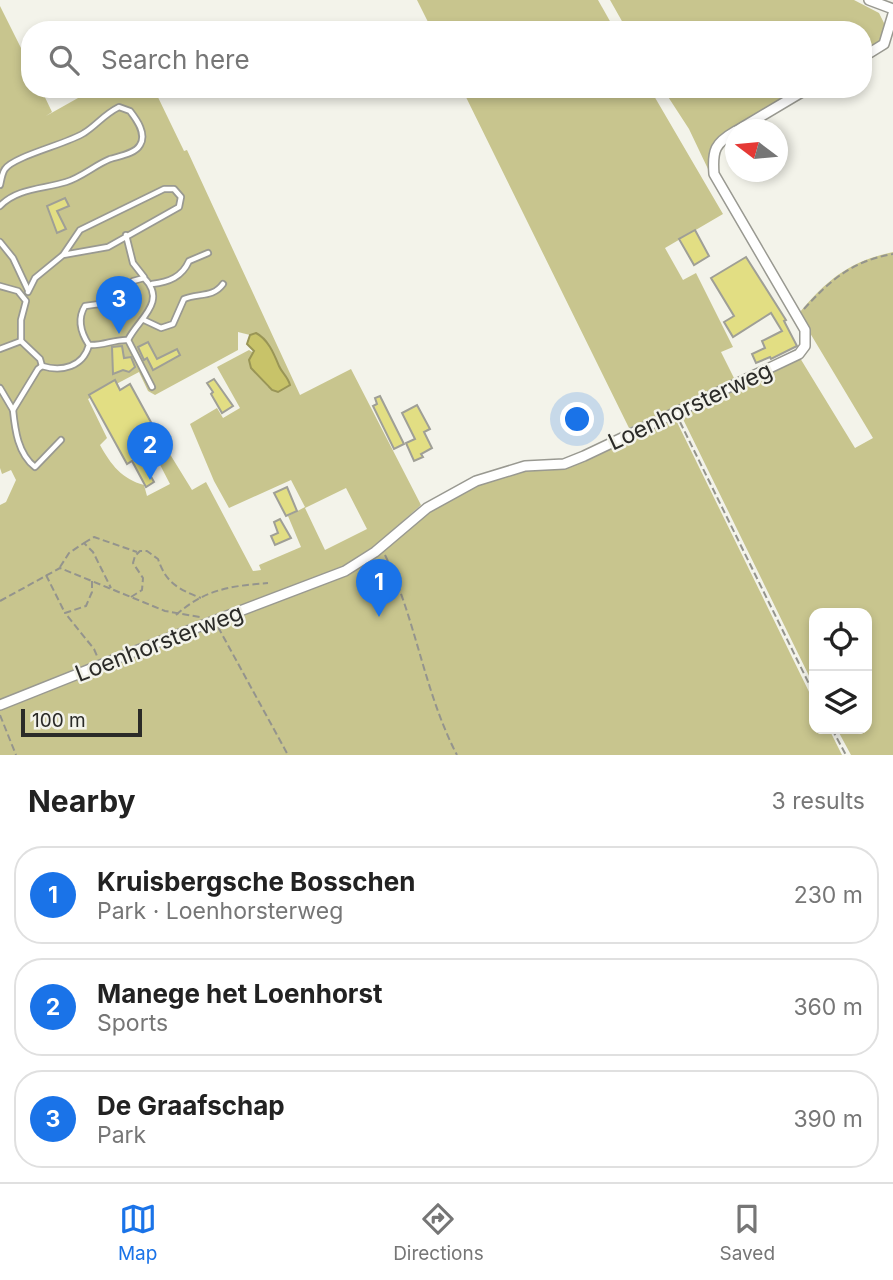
<!DOCTYPE html>
<html lang="en">
<head>
<meta charset="utf-8">
<style>
	body { margin:0; font-family:Inter,sans-serif; background:#f2f2f2; color:#222 }
	.controls { position:absolute; right:21px; bottom:21px; display:grid; overflow:hidden; border-radius:14px; box-shadow:0 4px 10px #0003 }
	.controls button { width:63px; height:63px; display:grid; place-items:center; padding:0; border:0; border-bottom:2px solid #e0e0e0; background:#fff; color:#222; font:35px sans-serif }
	.compass { position:absolute; left:725px; top:119px; width:63px; height:63px; border-radius:50%; background:#fff; box-shadow:0 4px 10px #0003; rotate:286deg }
	.scale { position:absolute; left:21px; bottom:18px; width:121px; box-sizing:border-box; padding-left:7px; border:4px solid #2b2b28; border-top:0; font-size:19px; line-height:24px; white-space:nowrap; color:#2b2b28; -webkit-text-stroke:5px #f3f3ea; paint-order:stroke }
	.you { position:absolute; left:578px; top:420px; width:24px; height:24px; margin:-18px; border:5px solid #fff; border-radius:50%; background:#1a73e8; box-shadow:0 0 0 10px #1a73e833 }
	.badge { display:grid; place-items:center; width:46px; height:46px; border-radius:50%; background:#1a73e8; color:#fff; font-size:23px; font-weight:700 }
	.pin { position:absolute; translate:-50% -58px; filter:drop-shadow(0 2px 4px #0008) }
	.pin::after { content:''; position:absolute; top:37px; width:24px; height:21px; background:inherit; clip-path:polygon(0 0,100% 0,50% 100%) }
	.list { margin:0; padding:0; list-style:none }
	h2 { display:flex; justify-content:space-between; align-items:center; height:91px; margin:0; padding:0 28px; font-size:30px }
	h2 small { font-size:23px; font-weight:400; color:#767676 }
	.list li { display:grid; grid-template-columns:46px 1fr auto; gap:21px; align-items:center; box-sizing:border-box; height:98px; margin:0 14px 14px; padding:0 14px; border:2px solid #e0e0e0; border-radius:28px }
	.list b { display:block; font-size:26px; white-space:nowrap }
	.list p { margin:0; font-size:23px; white-space:nowrap; color:#767676 }
	.list em { font-size:23px; font-style:normal; color:#767676 }
	.icon { flex:none; width:38px; height:38px; fill:none; stroke:currentColor; stroke-width:2; stroke-linecap:round; stroke-linejoin:round }
	.map { position:relative; flex:none; width:893px; height:755px; overflow:hidden }
	.search { position:absolute; background:#fff; box-shadow:0 4px 10px #0003; left:21px; right:21px; top:21px; height:77px; display:flex; align-items:center; gap:18px; box-sizing:border-box; padding:0 24px; border-radius:28px; color:#767676; font-size:26px }
	.sheet { height:427px; background:#fff }
	nav { display:flex; justify-content:space-around; align-items:center; box-sizing:border-box; height:98px; border-top:2px solid #e0e0e0; background:#fff; font-size:19px; color:#767676 }
	nav a { display:grid; justify-items:center; gap:4px }
	nav .on { color:#1a73e8 }
	.map>svg:first-child { display:block }
	.green { fill:#c8c58e; fill-rule:evenodd }
	.water { fill:#c8c369; stroke:#999556; stroke-width:2 }
	.building { fill:#e2de83; stroke:#9f9f96; stroke-width:2 }
	.lines { fill:none; stroke-linecap:round; stroke-linejoin:round }
	.service-casing { stroke:#999991; stroke-width:8 }
	.minor-casing { stroke:#999991; stroke-width:12 }
	.path { stroke:#94948d; stroke-width:2; stroke-dasharray:7 3.5; stroke-linecap:butt }
	.service { stroke:#fff; stroke-width:4.5 }
	.minor { stroke:#fff; stroke-width:9 }
	.labels { text-anchor:middle; dominant-baseline:central; stroke-width:5; stroke-linejoin:round; paint-order:stroke }
	.street-label { font-size:23px; fill:#2b2b28; stroke:#f3f3ea }
</style>
</head>
<body>
<div class="map">
<svg width="893" height="755" viewBox="0 0 893 755">
	<rect width="100%" height="100%" fill="#f3f3ea"/>
	<g class="green">
		<polygon points="417,0 598,0 615,30 432,30"/>
		<polygon points="610,0 854,0 879,13 885,25 880,41 863,52 863,30 627,30"/>
		<path d="M0 6 30 66V89H41L52 112 46 116 94 89H154L184 151 187 150 300 395 351 369 421 505 376 545 370 560 434 509 481 483 505 474 540 469 675 418 814 702V729H829L842 755H0V505L6 502 16 480 11 470 2 474 0 468ZM238 332 250 335 256 333 264 338 290 385 285 388 268 387 254 371V353L249 350 217 367 240 408 223 418 217 408 190 424 214 481 229 508 291 480 305 507 288 516 301 547 259 565 261 570 253 571 206 482 192 490 168 451 156 457 170 484 147 496 144 485C122 479 111 465 100 445L107 438 88 399 139 372 148 391 155 395 238 350ZM346 488 367 529 325 550 305 508Z"/>
		<polygon points="462,89 650,89 723,214 665,248 683,280 696,273 733,347 721,352 735,380 629,428"/>
		<polygon points="663,89 799,89 719,136 711,149 708,169 689,129"/>
		<path d="M893 252V755H851L837 729H867V613H814V686L681 415 800 358 855 448 873 438 810 333 800 312C828 279 850 261 893 252Z"/>
	</g>
	<path class="water" d="M256 333C268 339 274 354 279 366 282 373 288 377 290 385L278 392 272 390 251 368 249 360 254 351 247 344 250 335Z"/>
	<g class="building">
		<polygon points="65,198 69,206 57,211 66,229 57,233 47,206"/>
		<polygon points="695,230 709,256 694,265 679,239"/>
		<polygon points="746,257 786,320 784,321 797,346 771,359 770,357 756,363 752,354 765,348 762,341 782,331 771,313 733,337 724,322 734,316 711,278"/>
		<polygon points="148,342 157,359 177,349 180,355 153,370 147,358 144,360 138,347"/>
		<polygon points="122,346 124,358 131,357 135,367 129,372 123,370 113,374 112,347"/>
		<polygon points="214,379 233,406 222,413 211,394 213,392 207,383"/>
		<polygon points="115,380 120,390 130,384 163,444 140,457 154,482 146,487 132,461 127,464 89,395"/>
		<polygon points="380,396 404,444 394,449 373,406 377,404 375,398"/>
		<polygon points="417,405 430,429 424,432 432,448 421,454 423,457 414,461 406,443 415,439 402,413"/>
		<polygon points="287,487 297,511 286,516 274,493"/>
		<polygon points="280,519 291,538 275,545 271,536 278,533 274,522"/>
	</g>
	<g class="lines">
		<defs>
			<g id="service">
				<path d="M0 185C1 181 2 173 5 169 14 156 67 144 84 133 97 125 103 115 119 107L130 111C137 120 147 134 140 145 135 154 119 156 110 159 95 165 82 177 66 182 44 189 17 188 0 206"/>
				<polyline points="126,235 133,263 144,277"/>
				<polyline points="0,242 13,258 28,290"/>
				<path d="M152 284C169 282 182 277 189 261L208 253"/>
				<polyline points="0,286 18,291 26,301 21,320 21,341"/>
				<polyline points="28,292 35,278 63,255 80,230 164,189 174,189 181,197 179,207 108,247 63,255"/>
				<path d="M144 320 161 328 173 324 184 299C198 293 213 298 223 284"/>
				<polyline points="21,341 40,359 42,366"/>
				<path d="M89 345C103 346 115 339 128 340"/>
				<polyline points="0,349 21,341"/>
				<polyline points="0,388 13,410"/>
				<path d="M61 440 35 467C18 454 15 430 13 410L38 369 42 366C62 372 83 367 89 345 81 333 77 319 85 306L114 302 133 281 144 278C168 302 138 319 128 340L152 387"/>
			</g>
			<g id="minor">
				<polyline points="869,0 893,9"/>
				<polyline points="863,57 884,44 893,14"/>
				<polyline points="738,130 807,89"/>
				<path d="M0 705 143 648 345 571 375 552 427 508 476 481 525 466 564 464 584 456 799 354 805 346V330L714 174C712 150 715 143 736 131"/>
			</g>
		</defs>
		<use href="#service" class="service-casing"/>
		<use href="#minor" class="minor-casing"/>
		<g class="path">
			<path d="M804 309C831 279 853 261 893 254"/>
			<polyline points="680,422 814,694"/>
			<polyline points="84,543 94,537 137,552"/>
			<path d="M385 555C416 619 424 692 457 755"/>
			<polyline points="60,567 69,553 84,543 93,552 111,588"/>
			<polyline points="46,575 65,613"/>
			<polyline points="92,581 92,592 86,606 65,613 94,649 97,656"/>
			<path d="M131 597 142 590 143 578 133 563 135 556 140 551H147L158 559C166 583 178 589 201 598"/>
			<polyline points="0,601 60,568 165,611 200,617"/>
			<path d="M176 615C205 589 231 586 268 583"/>
			<polyline points="218,627 288,755"/>
			<polyline points="0,715 16,755"/>
			<polyline points="832,729 846,755"/>
		</g>
		<use href="#service" class="service"/>
		<use href="#minor" class="minor"/>
	</g>
	<g class="labels">
		<g class="street-label">
			<text transform="translate(690 406) rotate(-25)">Loenhorsterweg</text>
			<text transform="translate(159 643) rotate(-21)">Loenhorsterweg</text>
		</g>
	</g>
</svg>
<div class="controls">
<button><svg class="icon" aria-label="locate" viewBox="0 0 24 24"><circle cx="12" cy="12" r="6"/><path d="M12 2v4M12 18v4M2 12h4M18 12h4"/></svg></button>
<button><svg class="icon" aria-label="layers" viewBox="0 0 24 24"><path d="M12 4l9 5-9 5-9-5zM3 14l9 5 9-5"/></svg></button>
</div>
<svg class="compass" viewBox="-18 -18 36 36"><path d="M0-13l5 13h-10z" fill="#e53935"/><path d="M0 13l5-13h-10z" fill="#767676"/></svg>
<div class="scale">100 m</div>
<div class="you"></div>
<div class="pin badge" style="left:379px;top:617px">1</div>
<div class="pin badge" style="left:150px;top:480px">2</div>
<div class="pin badge" style="left:119px;top:334px">3</div>
<div class="search"><svg class="icon" aria-label="search" viewBox="0 0 24 24"><circle cx="10" cy="10" r="6"/><path d="M15 15l6 6"/></svg>Search here</div>
</div>
<section class="sheet">
<h2>Nearby<small>3 results</small></h2>
<ul class="list">
<li><span class="badge">1</span><div><b>Kruisbergsche Bosschen</b><p>Park · Loenhorsterweg</p></div><em>230 m</em></li>
<li><span class="badge">2</span><div><b>Manege het Loenhorst</b><p>Sports</p></div><em>360 m</em></li>
<li><span class="badge">3</span><div><b>De Graafschap</b><p>Park</p></div><em>390 m</em></li>
</ul>
</section>
<nav>
<a class="on"><svg class="icon" aria-label="map" viewBox="0 0 24 24"><path d="M3 6l6-2 6 2 6-2v14l-6 2-6-2-6 2zM9 4v14M15 6v14"/></svg>Map</a>
<a><svg class="icon" aria-label="directions" viewBox="0 0 24 24"><path d="M12 3l9 9-9 9-9-9zM9 14v-3h6M13 9l2 2-2 2"/></svg>Directions</a>
<a><svg class="icon" aria-label="saved" viewBox="0 0 24 24"><path d="M7 4h10v16l-5-4-5 4z"/></svg>Saved</a>
</nav>
</body>
</html>
